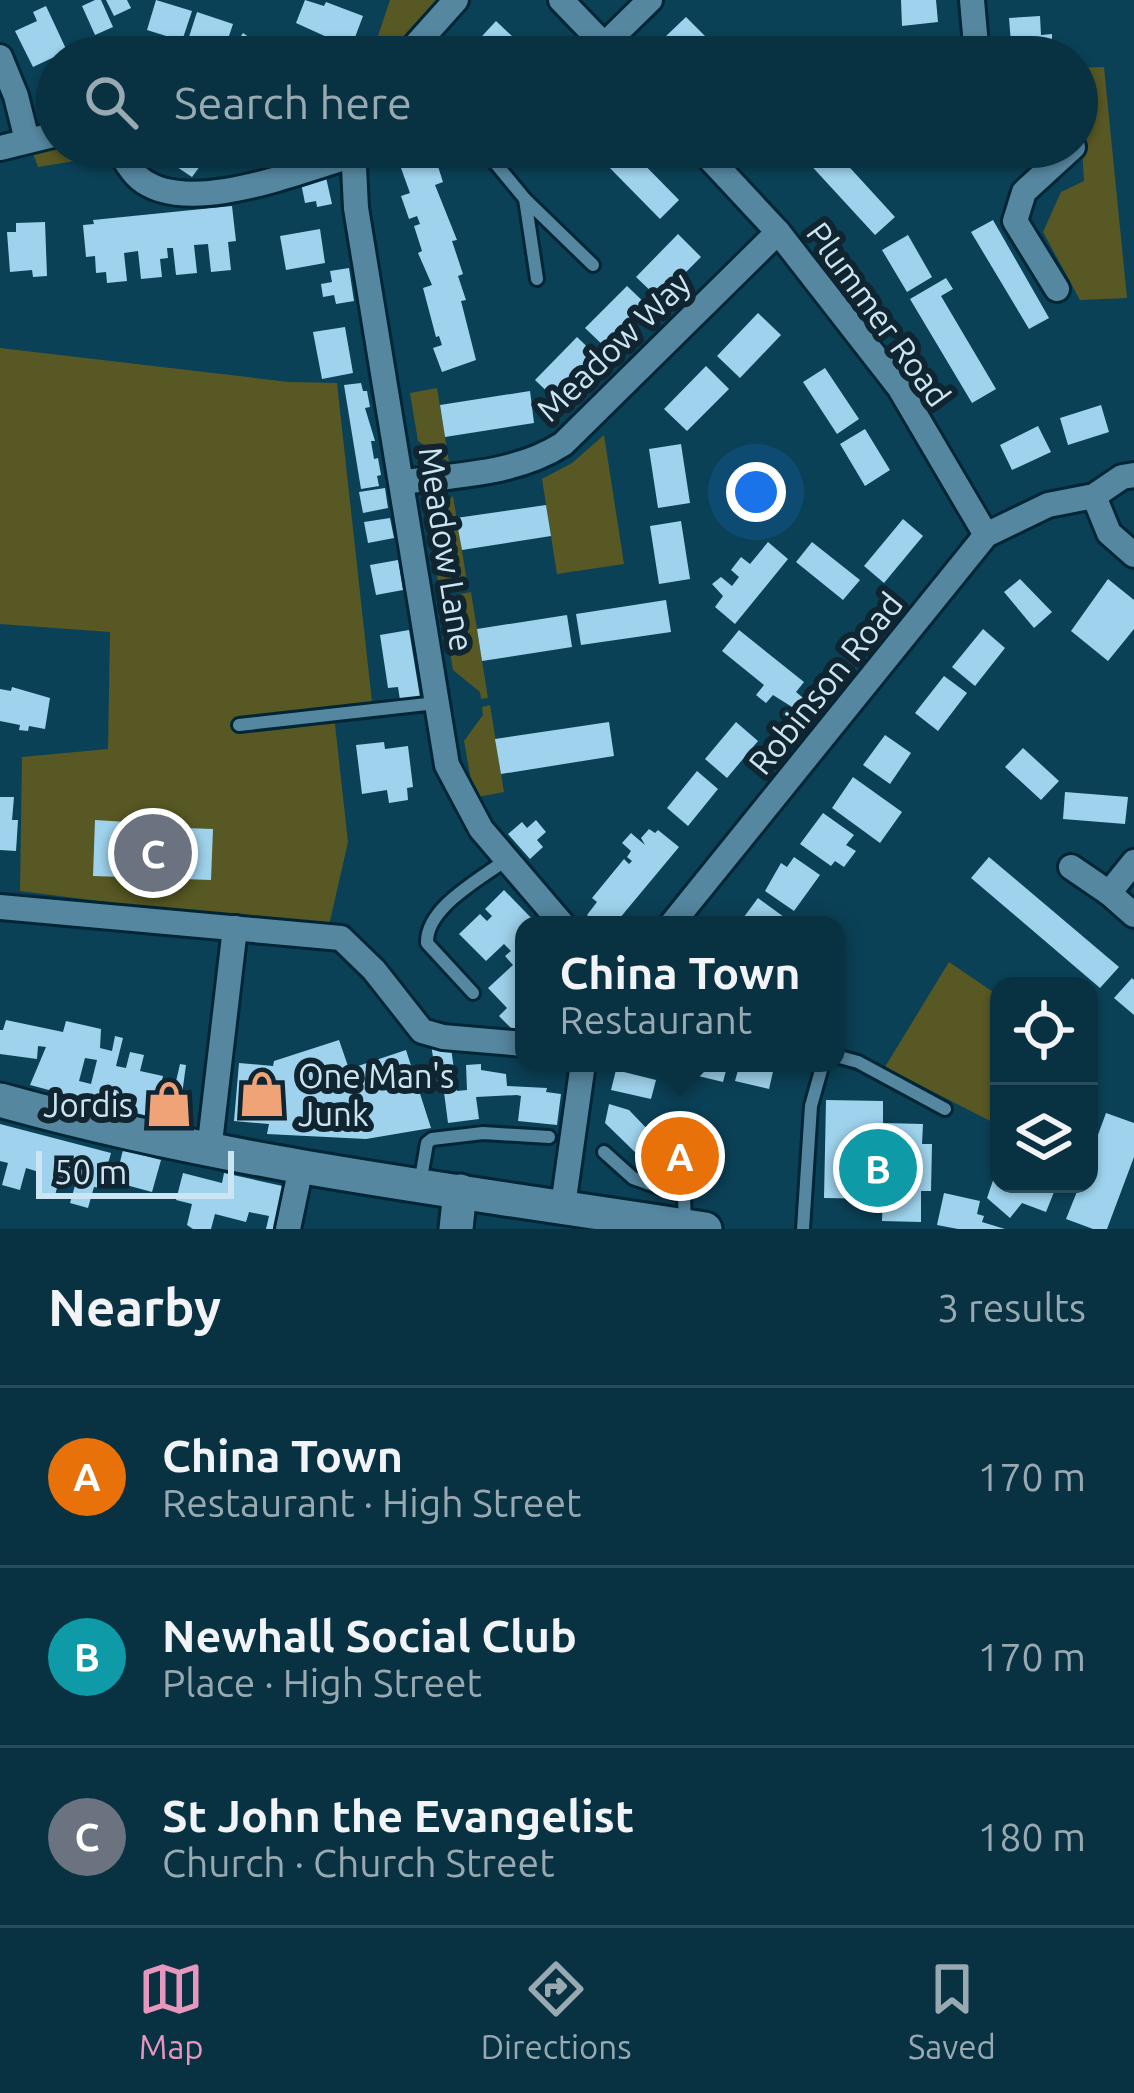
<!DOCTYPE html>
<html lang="en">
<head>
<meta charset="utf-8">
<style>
	body { margin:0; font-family:Ubuntu,sans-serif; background:#163d4c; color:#f1f3f6 }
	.controls { position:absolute; right:36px; bottom:36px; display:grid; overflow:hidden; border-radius:24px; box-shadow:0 3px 9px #0004 }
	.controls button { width:108px; height:108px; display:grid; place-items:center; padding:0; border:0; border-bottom:3px solid #294c5a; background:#083141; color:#f1f3f6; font:60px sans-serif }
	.scale { position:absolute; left:36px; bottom:30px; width:198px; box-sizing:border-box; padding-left:12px; border:6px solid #cce5f3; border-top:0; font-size:33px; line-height:42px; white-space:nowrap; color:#cce5f3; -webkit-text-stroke:9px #10252f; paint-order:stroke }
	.you { position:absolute; left:756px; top:492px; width:42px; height:42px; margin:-30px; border:9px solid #fff; border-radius:50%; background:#1a73e8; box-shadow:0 0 0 18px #1a73e833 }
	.badge { display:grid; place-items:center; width:78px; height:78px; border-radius:50%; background:#e797bd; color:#fff; font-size:39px; font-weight:700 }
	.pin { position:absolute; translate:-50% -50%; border:6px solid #fff; box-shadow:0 3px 12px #0006 }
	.popup { position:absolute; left:515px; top:916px; width:330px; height:156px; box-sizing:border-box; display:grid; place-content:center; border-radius:24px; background:#083141; filter:drop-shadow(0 3px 9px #0005); font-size:39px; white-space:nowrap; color:#98a9b1 }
	.popup b { font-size:45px; color:#f1f3f6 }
	.popup::after { content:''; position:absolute; left:50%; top:100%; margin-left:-24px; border:24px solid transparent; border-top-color:#083141 }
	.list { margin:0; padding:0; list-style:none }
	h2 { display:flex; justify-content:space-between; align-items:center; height:156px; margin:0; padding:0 48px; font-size:51px }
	h2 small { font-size:39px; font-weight:400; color:#98a9b1 }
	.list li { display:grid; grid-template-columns:78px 1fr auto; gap:36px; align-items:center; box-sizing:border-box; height:180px; padding:0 48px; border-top:3px solid #294c5a }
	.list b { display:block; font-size:45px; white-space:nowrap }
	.list p { margin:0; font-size:39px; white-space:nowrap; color:#98a9b1 }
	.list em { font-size:39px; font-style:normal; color:#98a9b1 }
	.icon { flex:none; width:66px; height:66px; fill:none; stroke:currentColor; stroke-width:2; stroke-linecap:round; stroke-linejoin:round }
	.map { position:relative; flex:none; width:1134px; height:1229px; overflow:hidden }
	.search { position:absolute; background:#083141; box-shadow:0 3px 9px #0004; left:36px; right:36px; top:36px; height:132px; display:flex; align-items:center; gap:30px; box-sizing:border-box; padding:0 42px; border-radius:66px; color:#98a9b1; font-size:45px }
	.sheet { height:696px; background:#083141 }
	nav { display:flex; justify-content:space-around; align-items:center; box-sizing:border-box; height:168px; border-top:3px solid #294c5a; background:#083141; font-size:33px; color:#98a9b1 }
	nav a { display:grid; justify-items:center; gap:6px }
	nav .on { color:#e797bd }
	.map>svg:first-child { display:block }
	.green { fill:#575823 }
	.building { fill:#9fd3ed; fill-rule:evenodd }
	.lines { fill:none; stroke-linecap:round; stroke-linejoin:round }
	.lane-casing { stroke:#002636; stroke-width:18 }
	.street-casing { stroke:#002636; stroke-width:30 }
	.secondary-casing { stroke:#002636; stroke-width:39 }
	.lane { stroke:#5687a0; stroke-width:12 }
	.street { stroke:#5687a0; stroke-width:24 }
	.secondary { stroke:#5687a0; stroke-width:33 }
	.labels { text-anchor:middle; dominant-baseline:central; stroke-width:12; stroke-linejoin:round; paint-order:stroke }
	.street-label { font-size:33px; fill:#cce5f3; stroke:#10252f }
	.poi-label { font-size:33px; fill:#cce5f3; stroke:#10252f; text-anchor:start }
</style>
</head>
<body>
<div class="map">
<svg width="1134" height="1229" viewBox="0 0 1134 1229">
	<rect width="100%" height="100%" fill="#0b4157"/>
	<g class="green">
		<polygon points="390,0 446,0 393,57 371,57"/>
		<polygon points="1104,67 1127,298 1080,300 1043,232 1061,192 1084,181 1077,68"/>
		<polygon points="57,147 99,147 106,156 38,167 33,153"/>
		<polygon points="0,348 289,382 337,383 372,702 333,706 348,842 328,930 20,891 22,757 108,749 110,632 0,624"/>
		<polygon points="437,388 449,462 418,441 410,393"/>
		<polygon points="604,435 624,564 557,574 542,479 572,463"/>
		<polygon points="453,496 468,588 440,592 428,521"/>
		<polygon points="471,592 488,698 481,699 480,692 453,670 441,598"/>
		<polygon points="490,705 504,792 478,797 473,791 464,741 483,715 482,707"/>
		<polygon points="949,962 999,996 999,1111 992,1122 885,1067"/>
	</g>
	<g class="building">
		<polygon points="95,0 101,0 113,27 95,35 82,6"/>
		<polygon points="106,0 127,0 131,8 114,16"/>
		<polygon points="156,0 192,11 182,41 147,30"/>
		<polygon points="305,0 324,6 326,2 363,16 351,48 296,23"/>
		<polygon points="901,0 936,0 938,22 902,26"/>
		<polygon points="46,6 67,51 33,67 15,31 37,21 33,12"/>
		<polygon points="197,12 233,24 223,54 187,43"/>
		<polygon points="1040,16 1041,35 1052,34 1052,46 1042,47 1043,54 1012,56 1009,18"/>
		<polygon points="686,17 714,45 727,57 685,57 665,37"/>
		<polygon points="496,21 534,57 482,57 472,47"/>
		<polygon points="243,33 266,49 260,57 227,57"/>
		<polygon points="173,147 181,147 203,162 192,177 165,159"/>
		<polygon points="414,147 440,147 435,157 443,182 435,185 457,240 452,241 463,274 458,276 466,300 461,301 476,360 442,372 433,348 442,345 439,336 436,337 423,288 432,285 418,253 422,251 414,226 420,224 417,216 409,219 401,196 410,193 401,168 413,164 410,154"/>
		<polygon points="616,147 627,147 679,200 660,219 603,161"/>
		<polygon points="794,147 831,147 895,217 875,235"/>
		<polygon points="325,173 332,204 317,207 316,201 305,203 300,178"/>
		<polygon points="232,206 236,241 228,242 231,270 211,272 208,244 194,245 197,273 176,275 173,248 167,248 168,258 160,259 162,277 141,279 138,251 124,253 127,281 107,283 106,272 96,273 95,256 86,257 83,225 94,224 93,220"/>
		<polygon points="993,220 1049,318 1029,329 971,232"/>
		<polygon points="45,222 47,276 33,277 32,270 10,272 7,232 16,232 16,223"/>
		<polygon points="320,229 325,263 286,270 280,236"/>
		<polygon points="678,234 701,257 659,299 636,277"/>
		<polygon points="908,235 932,277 907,292 882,250"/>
		<polygon points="349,268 354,301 336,304 334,295 323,297 321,284 332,282 330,271"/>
		<polygon points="946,278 953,289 941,296 996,389 972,403 910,299"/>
		<polygon points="627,286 650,308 608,350 585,328"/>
		<polygon points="758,313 781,335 740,378 717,356"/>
		<polygon points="345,327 353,373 322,379 313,332"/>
		<polygon points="577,337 600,359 558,402 535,380"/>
		<polygon points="706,366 729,389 687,431 664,409"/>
		<polygon points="825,368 859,419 837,434 803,382"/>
		<polygon points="361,383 363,391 367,391 370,407 365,408 375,441 371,441 374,459 378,458 381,475 377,476 379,486 361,489 344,385"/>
		<polygon points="530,391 534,423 445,437 440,405"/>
		<polygon points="1101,405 1109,432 1068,445 1060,418"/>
		<polygon points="1038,426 1051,452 1012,470 1000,445"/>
		<polygon points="865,429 890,470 865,486 840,444"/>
		<polygon points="681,444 690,503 658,508 649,449"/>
		<polygon points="385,488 388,508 363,513 359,492"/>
		<polygon points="546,505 551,536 462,550 456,518"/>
		<polygon points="390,518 394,538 368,543 364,522"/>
		<polygon points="903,519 923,536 884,583 864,566"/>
		<polygon points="681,521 690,579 659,584 650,526"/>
		<polygon points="768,542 788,559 735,624 715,607 723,596 712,584 721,577 732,586 739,577 731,570 741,557 750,564"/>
		<polygon points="812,542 860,580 843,600 796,562"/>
		<polygon points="398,560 403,590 376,595 370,565"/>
		<polygon points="1020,579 1052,612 1034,628 1004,592"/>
		<polygon points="1108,579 1134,600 1134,629 1108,661 1071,631"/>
		<polygon points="666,600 671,632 581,645 576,614"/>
		<polygon points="567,615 572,647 482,661 477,629"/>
		<polygon points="983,629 1005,648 975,686 952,667"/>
		<polygon points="409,630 420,697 400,700 398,687 388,688 380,635"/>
		<polygon points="739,630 804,682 796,692 808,702 800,712 773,695 766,703 756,695 764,685 722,651"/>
		<polygon points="944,676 967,693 938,731 915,713"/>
		<polygon points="12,687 50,698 45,729 29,726 28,731 19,730 20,725 0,721 0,689 11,691"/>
		<polygon points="609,722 614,756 501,774 495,739"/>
		<polygon points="736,722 758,741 727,778 705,759"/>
		<polygon points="885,735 911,753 890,784 863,765"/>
		<polygon points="384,742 385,749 408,746 413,787 407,788 408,800 389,803 387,790 362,794 356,745"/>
		<polygon points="1023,748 1059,781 1041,800 1005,767"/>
		<polygon points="697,771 718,789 688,826 667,808"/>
		<polygon points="853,777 902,812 880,843 832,808"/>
		<polygon points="1065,792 1128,797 1125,824 1063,819"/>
		<polygon points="0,797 14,797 12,820 18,820 16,851 0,850"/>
		<polygon points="823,813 854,835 846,845 856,851 844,867 835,861 831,866 800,844"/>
		<polygon points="95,820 127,822 127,826 213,829 211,880 93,876"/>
		<polygon points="536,820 546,832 537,840 543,847 530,859 508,834 522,822 527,828"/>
		<polygon points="649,829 655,833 658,830 679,847 614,925 599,925 587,915 597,902 592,898 624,859 629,864 632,861 627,857 631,851 622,843 631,833 645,845 641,838"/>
		<polygon points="794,857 820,875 794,911 765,891 781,863 787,867"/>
		<polygon points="989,857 1119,967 1100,988 971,878"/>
		<polygon points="504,890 538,925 524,925 524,1033 516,1033 499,1016 507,1008 488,988 513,965 505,956 511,951 504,944 486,961 459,934 480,914 487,921 492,916 485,909"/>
		<polygon points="758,898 784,917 778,925 738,925"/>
		<polygon points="1132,978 1134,980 1134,1015 1114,998"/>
		<path d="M6 1020 63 1032 66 1021 101 1029 100 1048 112 1051 115 1036 123 1038 116 1066 126 1068 130 1052 144 1055 140 1071 163 1076 160 1088 174 1090 180 1064 186 1065 178 1124 30 1085 46 1047 38 1046 37 1059 0 1054V1030H3ZM85 1058 97 1060 91 1084 79 1081Z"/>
		<polygon points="339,1040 349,1069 406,1050 431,1128 366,1139 267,1134 269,1124 234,1121 239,1063 273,1066 274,1061"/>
		<polygon points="431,1045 451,1048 457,1091 467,1090 466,1065 481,1064 481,1070 506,1074 507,1086 547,1088 546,1092 561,1094 557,1125 518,1121 521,1096 517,1095 476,1097 479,1119 448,1123 444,1092 439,1092"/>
		<polygon points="692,1063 728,1063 723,1082 690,1074"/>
		<polygon points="740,1063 775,1063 769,1089 735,1081"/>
		<polygon points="616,1070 656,1080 651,1099 611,1090"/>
		<polygon points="826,1100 883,1101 883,1123 923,1124 922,1144 932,1144 931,1191 921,1191 921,1222 882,1221 883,1199 824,1198"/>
		<polygon points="609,1104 629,1110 653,1135 662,1138 663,1133 678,1140 680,1135 704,1147 695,1164 710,1172 702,1188 640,1157 605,1123"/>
		<polygon points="1106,1113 1134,1123 1134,1157 1107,1229 1093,1229 1066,1219 1080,1184 1089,1184 1089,1159"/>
		<polygon points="0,1124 111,1153 101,1188 94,1187 88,1208 70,1203 76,1182 60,1177 54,1199 36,1194 42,1173 26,1168 20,1190 2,1185 8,1163 0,1161"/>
		<polygon points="123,1150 161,1160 152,1192 115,1182"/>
		<polygon points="998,1166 999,1184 1056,1187 1046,1212 1022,1203 1010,1218 987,1198"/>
		<polygon points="183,1173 222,1183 224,1173 287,1187 277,1229 266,1229 269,1216 249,1212 246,1222 215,1214 211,1229 193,1229 187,1225 192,1204 176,1200"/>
		<polygon points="944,1193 980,1201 977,1214 984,1216 982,1222 1005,1229 958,1229 937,1225"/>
	</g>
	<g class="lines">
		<defs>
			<g id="lane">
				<polyline points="482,147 525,199 537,279"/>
				<polyline points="525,199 593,265"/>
				<polyline points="239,725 436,703"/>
				<path d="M473 993 427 943C426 907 481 879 507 859"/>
				<polyline points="836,1056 858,1062 945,1109"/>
				<polyline points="604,1152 633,1178 684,1196 685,1225"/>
				<polyline points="420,1184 427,1143 432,1139 483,1133 549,1137"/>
				<polyline points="803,1229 811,1106 823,1063"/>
			</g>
			<g id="street">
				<polyline points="561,0 616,57"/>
				<polyline points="972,0 977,57"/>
				<polyline points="604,45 650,0"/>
				<polyline points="0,57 16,96 27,140"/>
				<polyline points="405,57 456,0"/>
				<path d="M117 147C123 156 130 171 139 178 186 218 299 171 351 156"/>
				<polyline points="353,147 356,208 447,765 481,829 563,925"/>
				<polyline points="699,147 778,232 899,387 986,535"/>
				<polyline points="0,148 57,134"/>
				<polyline points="1057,289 1015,221 1024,192 1073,147"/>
				<path d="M404 482C458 475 516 474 563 444L778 232"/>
				<polyline points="1094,496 1109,533 1134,555"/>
				<polyline points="1134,862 1109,893 1134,915"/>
				<polyline points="1071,867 1109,893"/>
				<polyline points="0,907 341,938 374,970 422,1031 443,1037 524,1044"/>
				<polyline points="671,925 986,535 1048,505 1094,496 1122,477 1134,475"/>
				<polyline points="209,1151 235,928"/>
				<polyline points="563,1206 583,1063"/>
				<polyline points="288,1229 301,1167"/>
			</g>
			<g id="secondary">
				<path d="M0 1100C231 1165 469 1192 705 1229"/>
				<polyline points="456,1229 460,1191"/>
			</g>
		</defs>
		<use href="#lane" class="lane-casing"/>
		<use href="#street" class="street-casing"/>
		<use href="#secondary" class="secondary-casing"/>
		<use href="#lane" class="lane"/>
		<use href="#street" class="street"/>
		<use href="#secondary" class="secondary"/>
	</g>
	<defs>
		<symbol id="shop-bare" viewBox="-9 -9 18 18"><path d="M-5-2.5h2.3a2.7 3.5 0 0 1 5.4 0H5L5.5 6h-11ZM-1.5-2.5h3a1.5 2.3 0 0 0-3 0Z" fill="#efa377" stroke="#10252f" stroke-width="2.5" paint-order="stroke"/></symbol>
	</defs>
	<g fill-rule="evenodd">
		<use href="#shop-bare" x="229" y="1061" width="66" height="66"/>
		<use href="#shop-bare" x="136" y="1071" width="66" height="66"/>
	</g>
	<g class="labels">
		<g class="street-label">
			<text transform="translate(879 314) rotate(54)">Plummer Road</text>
			<text transform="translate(613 346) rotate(-44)">Meadow Way</text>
			<text transform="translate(447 549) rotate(81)">Meadow Lane</text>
			<text transform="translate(825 683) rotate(-51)">Robinson Road</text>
		</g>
		<g class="poi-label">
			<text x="298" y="1075">One Man's<tspan x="298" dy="38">Junk</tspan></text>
			<text x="133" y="1104" text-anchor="end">Jordis</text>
		</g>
	</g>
</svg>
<div class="controls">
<button><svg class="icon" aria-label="locate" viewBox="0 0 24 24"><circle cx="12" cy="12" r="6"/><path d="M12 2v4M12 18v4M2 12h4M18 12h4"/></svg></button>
<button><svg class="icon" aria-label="layers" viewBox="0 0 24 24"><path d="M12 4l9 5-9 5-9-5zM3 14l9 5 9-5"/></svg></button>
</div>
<div class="scale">50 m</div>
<div class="you"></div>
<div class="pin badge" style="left:680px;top:1156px;background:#e8710a">A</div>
<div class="popup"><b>China Town</b>Restaurant</div>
<div class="pin badge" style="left:878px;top:1168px;background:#0f9aa8">B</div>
<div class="pin badge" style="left:153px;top:853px;background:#6b7280">C</div>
<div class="search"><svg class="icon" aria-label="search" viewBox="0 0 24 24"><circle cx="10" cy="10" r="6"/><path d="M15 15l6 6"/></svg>Search here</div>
</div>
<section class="sheet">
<h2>Nearby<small>3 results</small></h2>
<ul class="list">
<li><span class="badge" style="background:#e8710a">A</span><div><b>China Town</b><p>Restaurant · High Street</p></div><em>170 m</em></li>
<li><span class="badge" style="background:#0f9aa8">B</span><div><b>Newhall Social Club</b><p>Place · High Street</p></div><em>170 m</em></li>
<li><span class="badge" style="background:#6b7280">C</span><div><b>St John the Evangelist</b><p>Church · Church Street</p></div><em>180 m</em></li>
</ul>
</section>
<nav>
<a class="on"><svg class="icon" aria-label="map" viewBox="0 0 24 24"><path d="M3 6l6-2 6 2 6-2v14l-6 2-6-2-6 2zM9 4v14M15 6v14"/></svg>Map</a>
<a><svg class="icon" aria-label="directions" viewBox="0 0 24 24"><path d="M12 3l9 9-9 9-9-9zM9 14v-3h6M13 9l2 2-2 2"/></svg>Directions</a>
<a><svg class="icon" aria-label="saved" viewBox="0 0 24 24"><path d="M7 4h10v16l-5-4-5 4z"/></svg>Saved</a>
</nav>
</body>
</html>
